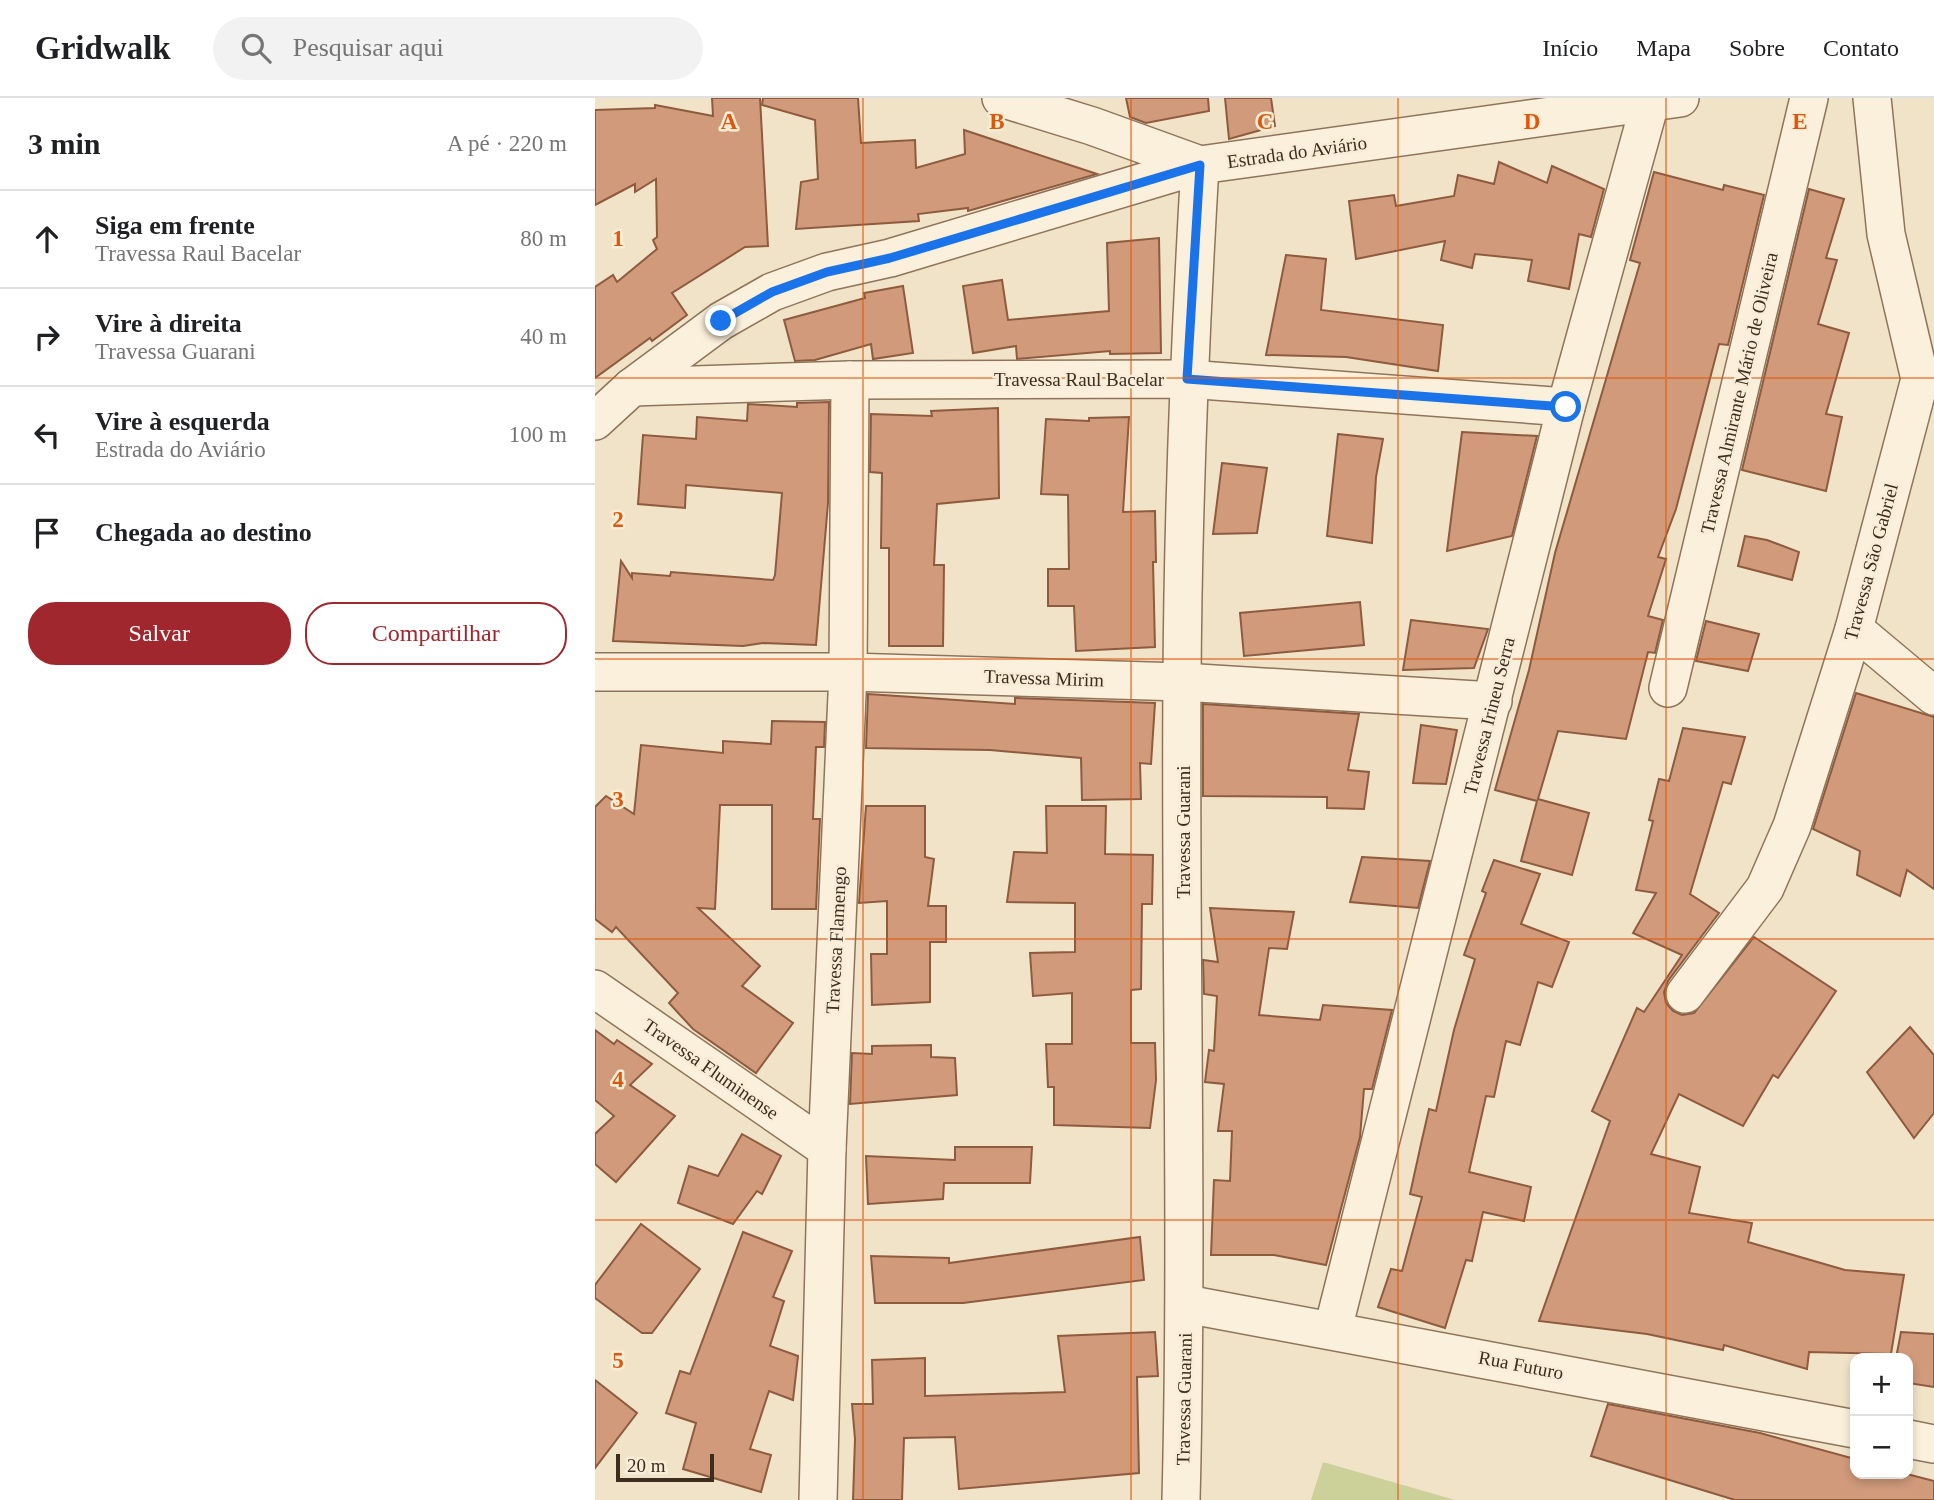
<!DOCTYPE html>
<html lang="pt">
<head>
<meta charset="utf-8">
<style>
	body { margin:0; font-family:"Times New Roman",serif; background:#f2f2f2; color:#202124 }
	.controls { position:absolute; right:21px; bottom:21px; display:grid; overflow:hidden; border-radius:14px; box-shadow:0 4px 10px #0003 }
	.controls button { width:63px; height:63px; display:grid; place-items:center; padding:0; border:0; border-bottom:2px solid #e0e0e0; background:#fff; color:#202124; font:35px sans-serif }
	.scale { position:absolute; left:21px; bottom:18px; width:98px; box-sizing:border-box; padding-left:7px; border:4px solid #3d2d1f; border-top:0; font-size:19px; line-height:24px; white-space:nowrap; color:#3d2d1f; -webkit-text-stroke:5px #f8edd7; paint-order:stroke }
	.stop { position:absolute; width:21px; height:21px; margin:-16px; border:5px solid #1a73e8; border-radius:50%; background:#fff }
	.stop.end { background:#1a73e8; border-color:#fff; box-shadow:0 2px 7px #0008 }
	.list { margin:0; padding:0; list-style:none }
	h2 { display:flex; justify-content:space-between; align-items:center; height:91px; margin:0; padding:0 28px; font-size:30px }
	h2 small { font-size:23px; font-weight:400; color:#757577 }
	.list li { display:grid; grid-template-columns:46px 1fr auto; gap:21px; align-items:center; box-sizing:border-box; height:98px; padding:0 28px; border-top:2px solid #e0e0e0 }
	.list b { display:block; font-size:26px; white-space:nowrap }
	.list p { margin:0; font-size:23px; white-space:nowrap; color:#757577 }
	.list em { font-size:23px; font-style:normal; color:#757577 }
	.actions { display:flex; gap:14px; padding:21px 28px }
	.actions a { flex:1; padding:16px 0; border:2px solid #a0272d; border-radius:28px; text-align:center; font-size:24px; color:#a0272d }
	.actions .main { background:#a0272d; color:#fff }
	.icon { flex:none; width:38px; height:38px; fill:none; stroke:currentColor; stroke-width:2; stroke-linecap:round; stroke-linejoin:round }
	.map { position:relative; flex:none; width:1339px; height:1402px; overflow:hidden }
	header { display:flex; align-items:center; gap:42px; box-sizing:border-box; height:98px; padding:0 35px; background:#fff; border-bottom:2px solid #e0e0e0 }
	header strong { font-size:33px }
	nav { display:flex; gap:38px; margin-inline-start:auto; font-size:24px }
	.search { width:490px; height:63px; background:#f2f2f2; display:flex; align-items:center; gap:18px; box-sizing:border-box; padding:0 24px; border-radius:38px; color:#757577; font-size:26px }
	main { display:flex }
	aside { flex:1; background:#fff }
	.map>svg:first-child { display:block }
	.green { fill:#ccd099 }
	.building { fill:#d19b7b; stroke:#8e5b3f; stroke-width:2 }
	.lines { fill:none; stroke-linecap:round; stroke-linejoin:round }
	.minor-casing { stroke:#8e745b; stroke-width:40 }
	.minor { stroke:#fbf0db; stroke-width:37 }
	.route { stroke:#1a73e8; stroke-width:9 }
	.grid { fill:none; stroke:#df570d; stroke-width:2; stroke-opacity:0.55 }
	.labels { text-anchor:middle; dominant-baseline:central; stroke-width:5; stroke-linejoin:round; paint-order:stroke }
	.street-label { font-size:19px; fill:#3d2d1f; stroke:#f8edd7 }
	.grid-label { font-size:23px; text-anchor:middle; font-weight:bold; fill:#df570d; stroke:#f8edd7; stroke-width:5; stroke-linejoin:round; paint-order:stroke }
</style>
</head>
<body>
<header>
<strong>Gridwalk</strong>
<div class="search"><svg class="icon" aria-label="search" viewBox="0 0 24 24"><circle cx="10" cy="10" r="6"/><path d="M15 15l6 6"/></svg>Pesquisar aqui</div>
<nav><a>Início</a><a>Mapa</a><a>Sobre</a><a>Contato</a></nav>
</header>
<main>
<aside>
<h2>3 min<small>A pé · 220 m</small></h2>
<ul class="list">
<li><svg class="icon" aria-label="ahead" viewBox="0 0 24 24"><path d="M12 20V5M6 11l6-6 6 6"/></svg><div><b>Siga em frente</b><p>Travessa Raul Bacelar</p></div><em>80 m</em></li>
<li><svg class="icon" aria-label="right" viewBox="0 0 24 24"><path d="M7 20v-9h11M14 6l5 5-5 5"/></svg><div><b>Vire à direita</b><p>Travessa Guarani</p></div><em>40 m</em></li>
<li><svg class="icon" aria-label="left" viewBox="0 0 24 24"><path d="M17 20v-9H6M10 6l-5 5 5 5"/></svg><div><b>Vire à esquerda</b><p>Estrada do Aviário</p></div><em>100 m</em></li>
<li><svg class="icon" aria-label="arrive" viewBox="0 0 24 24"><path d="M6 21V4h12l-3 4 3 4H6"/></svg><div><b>Chegada ao destino</b></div></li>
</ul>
<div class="actions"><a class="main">Salvar</a><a>Compartilhar</a></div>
</aside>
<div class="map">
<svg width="1339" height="1402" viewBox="0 0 1339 1402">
	<rect width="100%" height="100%" fill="#f1e3c7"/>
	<polygon class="green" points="728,1364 860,1402 716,1402"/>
	<g class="building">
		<polygon points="117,0 165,0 173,148 150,149 77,195 92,217 57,243 55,240 0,280 0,189 18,177 22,184 62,151 58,142 62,139 61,81 40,94 40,86 0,107 0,12 60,10 60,7 118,18"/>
		<polygon points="168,0 263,0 266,45 320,42 321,70 370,56 369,32 502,76 373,113 373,110 323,116 324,123 201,131 206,84 223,81 220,22 167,7"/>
		<polygon points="531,0 613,0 614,13 551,25 535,19"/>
		<polygon points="630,0 676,0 680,28 634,41"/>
		<polygon points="904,64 952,85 957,68 1009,91 996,139 984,136 974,191 933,183 937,162 880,156 877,170 846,162 850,143 761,161 754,103 799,97 801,108 859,98 863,77 899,86"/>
		<polygon points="1059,74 1128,92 1129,87 1169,97 1133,247 1124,246 1081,411 1063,459 1071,461 1053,518 1068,522 1060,555 1053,554 1031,641 963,633 943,701 994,715 977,777 926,763 942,703 900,692 934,572 960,455 1045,165 1035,162"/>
		<polygon points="1214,91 1249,101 1231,160 1242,162 1223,226 1254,235 1231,316 1247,319 1231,393 1147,372"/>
		<polygon points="564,140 566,255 515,256 515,253 422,261 421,248 378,255 368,188 407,182 413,222 514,213 512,145"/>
		<polygon points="691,157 731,161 726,212 848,227 843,273 751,259 671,257"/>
		<polygon points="308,188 318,255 278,261 276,246 220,262 200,263 189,222 270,200 269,195"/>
		<polygon points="234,304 233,405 221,547 168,545 148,548 18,543 26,463 37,480 37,475 75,478 76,474 178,482 180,477 187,395 91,387 90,410 43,406 48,337 101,341 102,319 152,323 153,306 202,309 202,305"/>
		<polygon points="403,310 404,400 342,406 339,467 349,467 348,548 294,548 294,450 286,450 287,375 275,374 276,316 337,318 336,313"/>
		<polygon points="534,319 528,414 560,413 561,464 558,464 560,549 481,553 479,508 453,508 453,471 474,471 473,397 446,396 451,321 494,323 494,320"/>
		<polygon points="867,334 942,338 917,438 852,453"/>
		<polygon points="743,336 788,341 781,379 777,445 732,438"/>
		<polygon points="627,365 672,370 662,435 618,436"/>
		<polygon points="1150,438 1172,442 1204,454 1197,482 1143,468"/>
		<polygon points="765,504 769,547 649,558 645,515"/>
		<polygon points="816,522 893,531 879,570 808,572"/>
		<polygon points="1111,523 1164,536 1153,573 1101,563"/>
		<polygon points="1261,595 1339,619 1339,791 1312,772 1305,798 1262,777 1265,753 1218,731"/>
		<polygon points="273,596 420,606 420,600 560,605 556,666 545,665 546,701 487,702 486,660 395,652 271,650"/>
		<polygon points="608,606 764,616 753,672 774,674 769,711 732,710 732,699 608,698"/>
		<polygon points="177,623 230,624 229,649 221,649 218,721 225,721 221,811 177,811 177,707 125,707 120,811 103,810 165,868 147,888 198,925 161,975 98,931 74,905 83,895 21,829 17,834 0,821 0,709 11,698 39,716 46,647 128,655 128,643 176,646"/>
		<polygon points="826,627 862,632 851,686 818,685"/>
		<polygon points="1088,630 1150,639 1136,686 1128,684 1095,796 1124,815 1073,883 1069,894 1071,905 1078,913 1087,917 1099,915 1159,839 1241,893 1183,980 1178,977 1148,1028 1084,996 1056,1056 1105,1069 1094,1115 1157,1125 1153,1144 1250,1172 1309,1177 1296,1256 1214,1254 1212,1271 1129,1247 1128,1252 1052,1236 944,1223 1015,1023 997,1013 1042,910 1049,914 1087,857 1038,835 1061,795 1041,792 1058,723 1054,722 1064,681 1074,683"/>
		<polygon points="271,708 330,708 330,759 339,761 333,808 351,808 351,844 335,844 335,904 277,907 276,856 292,856 292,803 264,805"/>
		<polygon points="451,708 511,708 510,756 558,757 557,806 547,806 546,891 536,892 536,945 560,945 561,982 555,1030 459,1027 459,989 453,989 451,946 477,946 477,895 438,898 435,855 480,854 480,805 412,804 419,754 452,755"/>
		<polygon points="767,759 835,763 823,810 755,804"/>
		<polygon points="899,762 945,776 926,826 974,844 957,889 943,884 925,947 911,943 899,999 891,998 874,1074 936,1089 929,1123 888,1114 877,1163 871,1162 850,1230 783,1209 796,1171 807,1173 827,1099 815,1096 826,1046 834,1011 841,1013 859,932 880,861 869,857 891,795 887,793"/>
		<polygon points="615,810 699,814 692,851 674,850 664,917 725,922 728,907 797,912 777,991 769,991 765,1039 731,1167 679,1157 616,1157 619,1082 635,1083 637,1033 623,1033 629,986 610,984 614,952 619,953 622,898 609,896 608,862 623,864"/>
		<polygon points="1315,929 1339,957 1339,1015 1319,1040 1272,974"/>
		<polygon points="0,932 19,946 22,942 57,966 35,987 80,1018 21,1084 0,1066 0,1036 19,1018 0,1002"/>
		<polygon points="336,947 336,959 360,960 362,997 255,1006 257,955 277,956 277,948"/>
		<polygon points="147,1036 186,1058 167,1096 162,1093 138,1126 83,1105 94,1068 123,1078"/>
		<polygon points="360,1049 437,1049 435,1085 349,1085 348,1101 273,1106 271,1058 360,1062"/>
		<polygon points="46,1126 105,1171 57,1235 47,1235 0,1200 0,1187"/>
		<polygon points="148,1134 197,1153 178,1199 189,1203 175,1248 203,1258 198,1302 174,1293 155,1351 176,1357 166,1394 88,1371 101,1325 71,1315 85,1273 95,1276"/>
		<polygon points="545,1139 549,1182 368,1205 280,1205 276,1158 354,1160 354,1165"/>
		<polygon points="560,1234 563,1278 542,1279 544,1375 364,1391 360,1339 309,1340 307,1402 258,1402 260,1341 257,1306 278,1306 277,1262 330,1260 330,1298 470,1294 463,1238"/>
		<polygon points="1306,1234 1339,1236 1339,1289 1313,1285 1313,1260 1301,1260"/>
		<polygon points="0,1282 42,1315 0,1370"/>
		<polygon points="1013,1306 1165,1335 1260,1361 1260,1376 1312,1376 1339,1383 1339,1402 1140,1402 996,1358"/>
	</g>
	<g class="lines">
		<defs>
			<g id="minor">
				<path d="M406 0 497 28 605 67C595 239 588 411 587 583 585 856 593 1129 586 1402"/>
				<polyline points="37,289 255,282 592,281 971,309"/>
				<polyline points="0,323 37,289 126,223 177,194 232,174 295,160 605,67 1085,0"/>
				<polyline points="1259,531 1339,598"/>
				<polyline points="0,574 253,574 587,584 898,603"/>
				<polyline points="1073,590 1214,0"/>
				<polyline points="0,891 232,1051"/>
				<polyline points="1090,896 1170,790 1197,728 1259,531 1325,281 1291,136 1277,0"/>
				<polyline points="591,1206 1260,1331"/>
				<polyline points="738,1231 971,309 1055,5"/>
				<polyline points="1313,1341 1339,1346"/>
				<polyline points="223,1402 232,1051 253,574 255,282"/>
			</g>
		</defs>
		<use href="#minor" class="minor-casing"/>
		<use href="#minor" class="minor"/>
	</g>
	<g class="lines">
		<polyline class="route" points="126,223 177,194 232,174 295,160 605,67 592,281 971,309"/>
	</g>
	<path class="grid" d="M268 0V1402M536 0V1402M803 0V1402M1071 0V1402M0 280H1339M0 561H1339M0 841H1339M0 1122H1339"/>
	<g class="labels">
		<g class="street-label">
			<text transform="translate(702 54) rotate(-8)">Estrada do Aviário</text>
			<text x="484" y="281">Travessa Raul Bacelar</text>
			<text transform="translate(1144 295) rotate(-77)">Travessa Almirante Mário de Oliveira</text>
			<text transform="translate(1276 464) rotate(-75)">Travessa São Gabriel</text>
			<text transform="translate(449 580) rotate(2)">Travessa Mirim</text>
			<text transform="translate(894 618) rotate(-76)">Travessa Irineu Serra</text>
			<text transform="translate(588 734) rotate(-90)">Travessa Guarani</text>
			<text transform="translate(241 842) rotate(-87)">Travessa Flamengo</text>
			<text transform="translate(116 971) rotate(35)">Travessa Fluminense</text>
			<text transform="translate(926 1267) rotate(11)">Rua Futuro</text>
			<text transform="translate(589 1301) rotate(-89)">Travessa Guarani</text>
		</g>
	</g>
	<g class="grid-label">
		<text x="134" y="31">A</text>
		<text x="402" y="31">B</text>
		<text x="670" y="31">C</text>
		<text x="937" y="31">D</text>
		<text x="1205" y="31">E</text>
		<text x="23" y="148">1</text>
		<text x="23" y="429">2</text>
		<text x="23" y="709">3</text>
		<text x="23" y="989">4</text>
		<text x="23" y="1270">5</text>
	</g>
</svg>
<div class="controls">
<button>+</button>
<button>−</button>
</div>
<div class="scale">20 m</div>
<div class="stop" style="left:971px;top:309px"></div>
<div class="stop end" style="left:126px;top:223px"></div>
</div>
</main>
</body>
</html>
